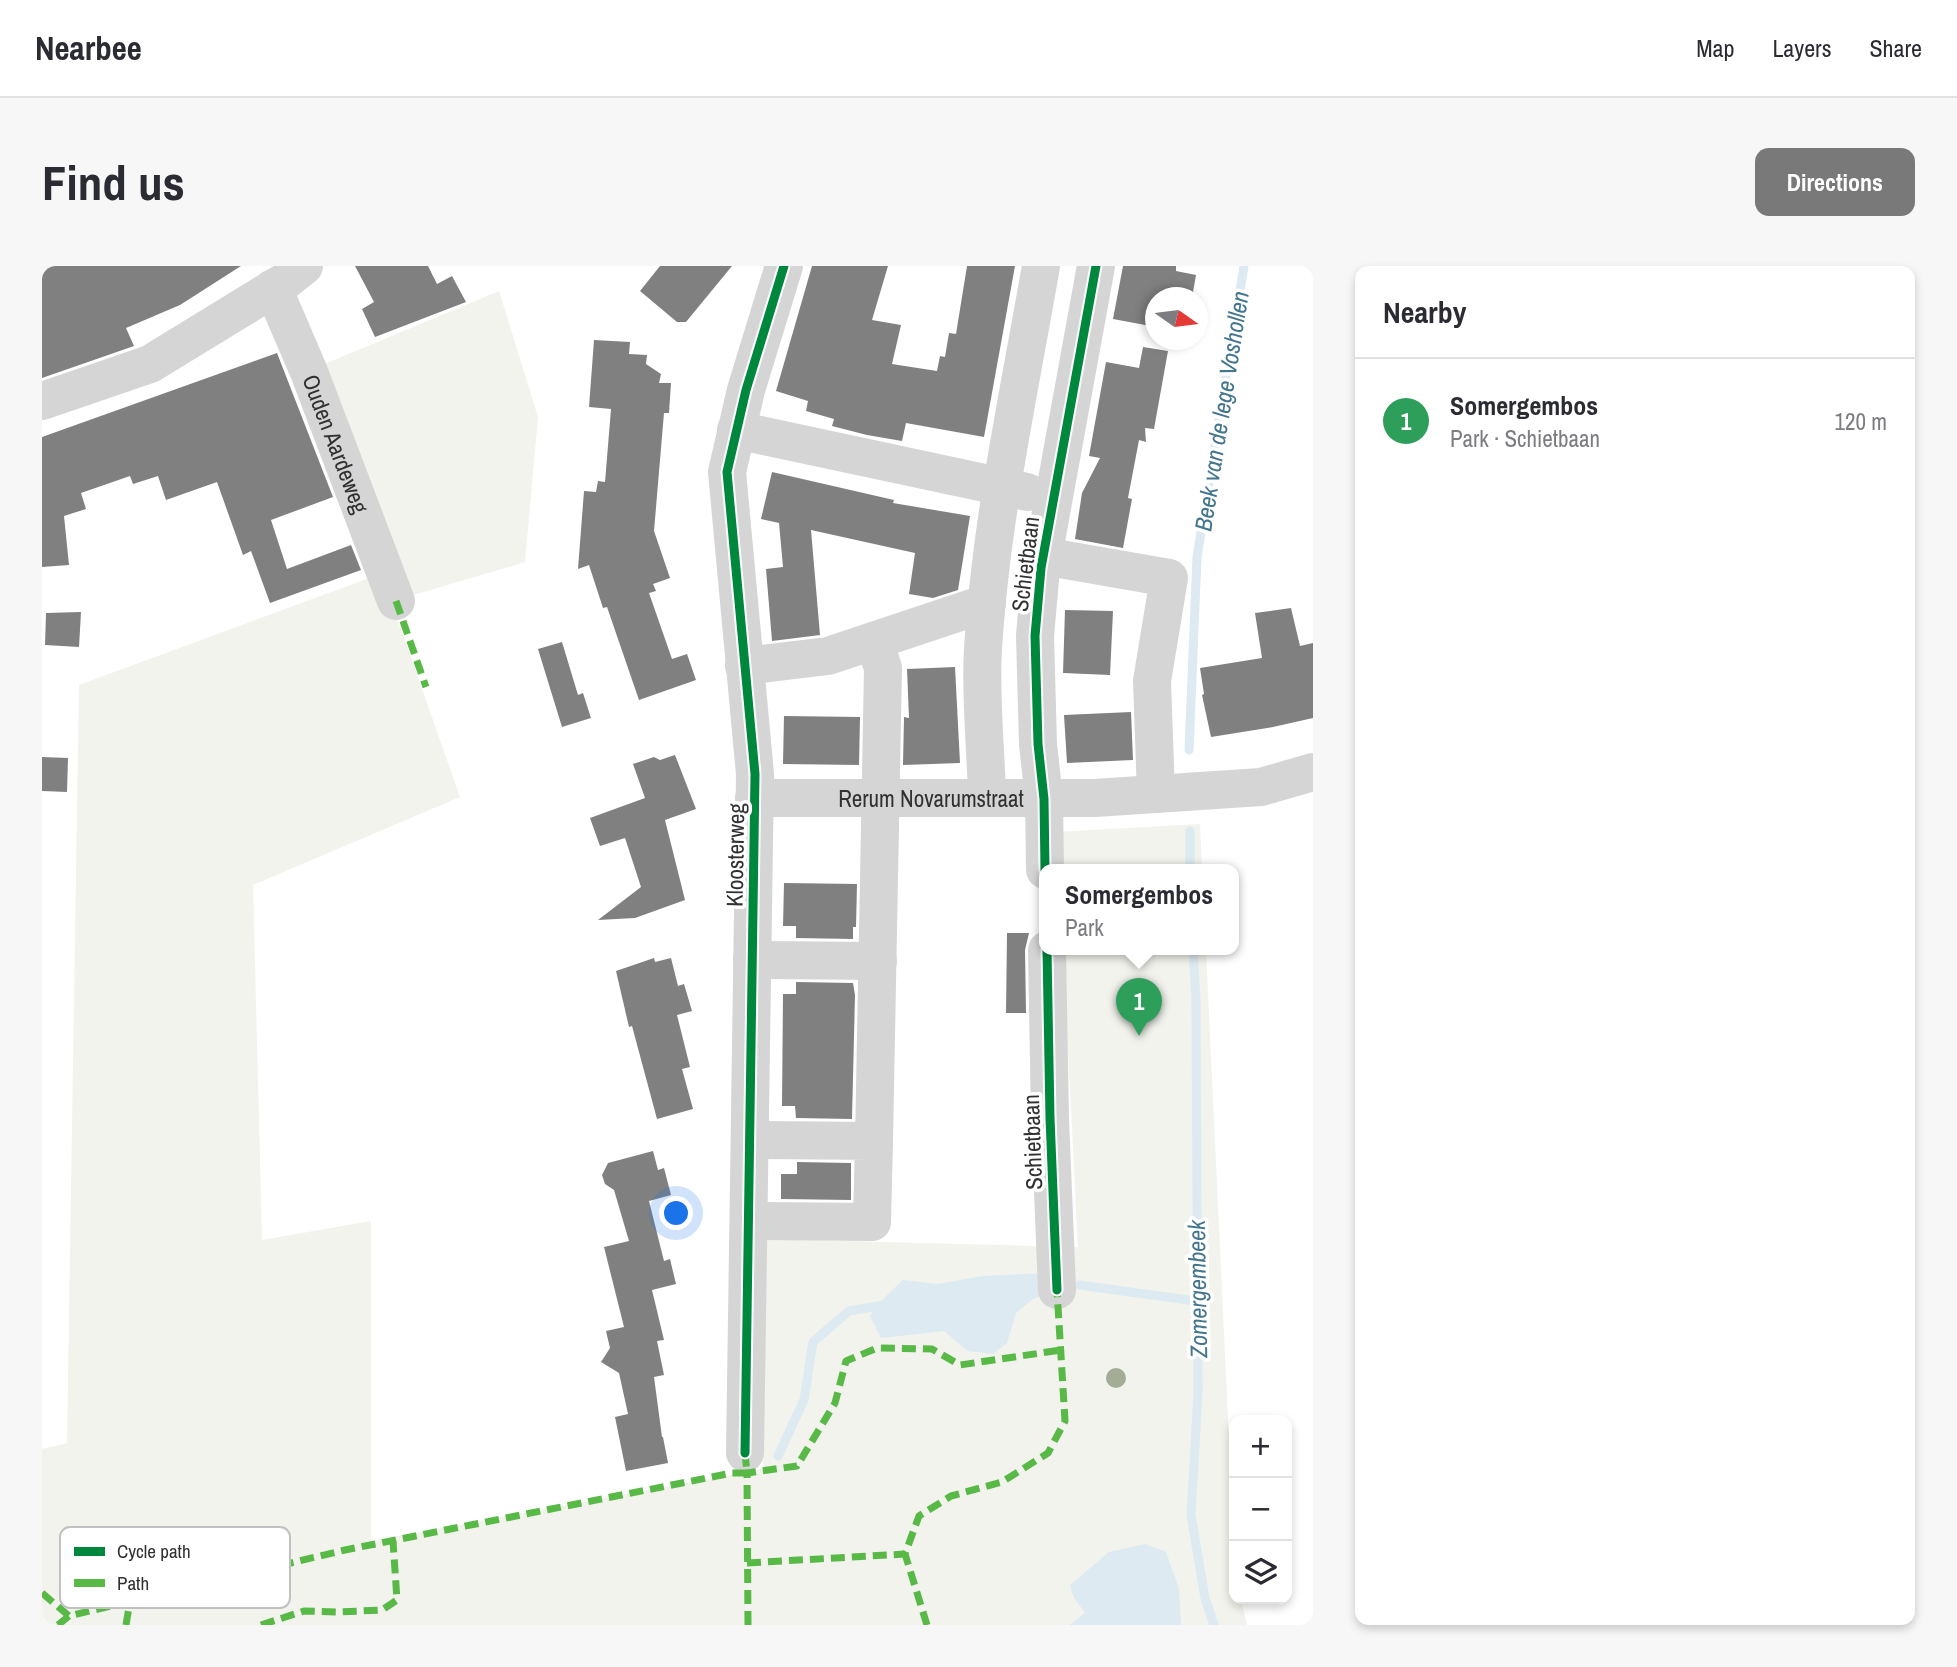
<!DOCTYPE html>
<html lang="en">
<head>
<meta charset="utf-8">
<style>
	body { margin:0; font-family:"Archivo Narrow",sans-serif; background:#f7f7f7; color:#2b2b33 }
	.controls { position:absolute; right:21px; bottom:21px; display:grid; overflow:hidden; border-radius:14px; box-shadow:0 4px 10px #0003 }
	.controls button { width:63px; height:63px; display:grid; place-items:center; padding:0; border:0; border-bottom:2px solid #e1e1e2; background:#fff; color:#2b2b33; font:35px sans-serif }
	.compass { position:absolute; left:1103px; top:21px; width:63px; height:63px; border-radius:50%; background:#fff; box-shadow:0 4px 10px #0003; rotate:104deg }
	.you { position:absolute; left:635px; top:948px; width:24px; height:24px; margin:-18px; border:5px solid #fff; border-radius:50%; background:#1a73e8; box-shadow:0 0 0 10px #1a73e833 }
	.badge { display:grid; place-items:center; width:46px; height:46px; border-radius:50%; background:#797979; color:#fff; font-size:23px; font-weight:700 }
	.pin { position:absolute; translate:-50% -58px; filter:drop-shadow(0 2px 4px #0008) }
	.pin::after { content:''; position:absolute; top:37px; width:24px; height:21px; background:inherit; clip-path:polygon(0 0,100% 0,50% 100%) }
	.popup { position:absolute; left:997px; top:598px; width:200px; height:91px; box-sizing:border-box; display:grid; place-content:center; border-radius:14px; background:#fff; filter:drop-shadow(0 2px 5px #0005); font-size:23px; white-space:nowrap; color:#7c7c81 }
	.popup b { font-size:26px; color:#2b2b33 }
	.popup::after { content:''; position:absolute; left:50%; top:100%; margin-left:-14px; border:14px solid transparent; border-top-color:#fff }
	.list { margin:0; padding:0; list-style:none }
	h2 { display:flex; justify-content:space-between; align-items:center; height:91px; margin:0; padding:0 28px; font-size:30px }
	h2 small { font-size:23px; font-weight:400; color:#7c7c81 }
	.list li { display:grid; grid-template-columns:46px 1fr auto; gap:21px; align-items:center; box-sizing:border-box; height:126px; padding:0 28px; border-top:2px solid #e1e1e2 }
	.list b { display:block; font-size:26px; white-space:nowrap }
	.list p { margin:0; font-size:23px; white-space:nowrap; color:#7c7c81 }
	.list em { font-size:23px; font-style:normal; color:#7c7c81 }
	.icon { flex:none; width:38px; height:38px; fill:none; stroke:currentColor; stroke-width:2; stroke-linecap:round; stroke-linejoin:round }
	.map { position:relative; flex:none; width:1271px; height:1359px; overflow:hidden; border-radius:14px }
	header { display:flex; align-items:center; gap:42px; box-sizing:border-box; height:98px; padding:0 35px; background:#fff; border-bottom:2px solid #e1e1e2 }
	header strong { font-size:33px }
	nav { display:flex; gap:38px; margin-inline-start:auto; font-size:24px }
	.intro { display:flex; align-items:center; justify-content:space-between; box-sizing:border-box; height:168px; padding:0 42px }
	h1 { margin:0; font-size:49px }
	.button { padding:18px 32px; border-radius:14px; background:#797979; color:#fff; font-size:24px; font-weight:700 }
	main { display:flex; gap:42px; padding:0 42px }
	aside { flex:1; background:#fff; border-radius:14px; box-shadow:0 4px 10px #0003 }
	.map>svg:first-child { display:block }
	.green { fill:#f1f3ec }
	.water { fill:#ddeaf1 }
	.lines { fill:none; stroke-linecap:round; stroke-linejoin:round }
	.stream { stroke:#ddeaf1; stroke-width:9 }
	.building { fill:#808080 }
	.minor { stroke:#d5d5d5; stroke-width:38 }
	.quiet { stroke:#58b947; stroke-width:7; stroke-dasharray:14 7; stroke-linecap:butt }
	.cycleway-casing { stroke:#fff; stroke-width:13 }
	.cycleway { stroke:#00873e; stroke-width:9 }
	.tree { fill:#a3ad96 }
	.labels { text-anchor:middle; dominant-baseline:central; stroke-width:7; stroke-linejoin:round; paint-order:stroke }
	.street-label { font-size:23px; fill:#313131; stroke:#fff }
	.water-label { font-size:24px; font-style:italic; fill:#43768e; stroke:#fff }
	.key { fill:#fff; stroke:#c1c1c1; stroke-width:2 }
	.key-label { font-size:19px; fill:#313131 }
</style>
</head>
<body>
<header>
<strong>Nearbee</strong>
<nav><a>Map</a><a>Layers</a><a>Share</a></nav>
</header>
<div class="intro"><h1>Find us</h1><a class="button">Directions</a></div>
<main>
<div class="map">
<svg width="1271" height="1359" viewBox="0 0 1271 1359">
	<rect width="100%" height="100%" fill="#fff"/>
	<g class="green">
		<polygon points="457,25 496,151 483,296 351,335 343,318 418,531 211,619 220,974 329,955 329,1275 721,1203 724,973 1036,981 1021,684 1164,684 1192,1281 1192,1333 1199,1333 1205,1359 0,1359 0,1183 25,1177 37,419 338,308 266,105"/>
		<polygon points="1158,558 1160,604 1016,604 1014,566"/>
	</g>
	<g class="water">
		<polygon points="1004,1007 1005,1028 991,1033 974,1047 965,1077 951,1088 926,1085 902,1065 839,1072 828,1050 843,1031 861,1014 895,1018 941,1010"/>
		<polygon points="1103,1278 1124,1286 1137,1323 1139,1359 1028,1359 1043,1347 1031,1330 1028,1319 1067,1286"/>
	</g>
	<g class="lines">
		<g class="stream">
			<polyline points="1147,484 1155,291 1202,0"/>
			<polyline points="1148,604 1148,565"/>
			<polyline points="1151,684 1154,734 1156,1127 1149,1249 1163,1332 1172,1359"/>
			<polyline points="1037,1019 1154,1035"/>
			<polyline points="736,1190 762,1134 771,1076 807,1045 847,1038"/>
		</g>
	</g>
	<g class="building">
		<polygon points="0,0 199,0 138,39 84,62 92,80 0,112"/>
		<polygon points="313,0 386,0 395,18 410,10 424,36 333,71 320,43 332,36"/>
		<polygon points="618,0 690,0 644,56 635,56 598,25"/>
		<polygon points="770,0 846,0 830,54 859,59 850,98 895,105 898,90 903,91 907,67 914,68 925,0 973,0 942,171 864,157 860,175 825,169 790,160 792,153 764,145 766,135 734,125"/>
		<polygon points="1081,0 1134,0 1134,5 1154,9 1150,32 1114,32 1114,61 1071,53"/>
		<polygon points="552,74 588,76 587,88 605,89 604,98 619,108 617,117 629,117 627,147 622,147 612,265 628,312 611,318 614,325 607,327 630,393 645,388 654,414 597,434 565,341 561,342 547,299 536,303 542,225 554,226 556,215 563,216 569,143 547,141"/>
		<polygon points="1101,81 1126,85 1112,163 1103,162 1104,176 1097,174 1086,232 1090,233 1081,282 1033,273 1040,227 1058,192 1047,190 1064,96 1097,102"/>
		<polygon points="235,87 291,231 229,254 245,303 309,279 319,304 228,337 209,285 201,289 175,216 124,234 116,210 91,218 88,210 39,227 44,243 22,250 27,299 0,301 0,171"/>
		<polygon points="730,206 852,234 851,237 928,250 916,324 891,332 867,328 873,287 769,264 778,369 730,375 724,303 741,301 737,257 719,253"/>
		<polygon points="1249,342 1258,380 1271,377 1271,452 1231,461 1169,471 1160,429 1162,428 1158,402 1220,392 1213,347"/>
		<polygon points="1023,344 1071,345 1068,409 1021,407"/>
		<polygon points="39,346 37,381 3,379 4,347"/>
		<polygon points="520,376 536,429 541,427 549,452 520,461 496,383"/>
		<polygon points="913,401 918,497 861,499 862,451 867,452 865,403"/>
		<polygon points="1089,446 1091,494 1025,497 1022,449"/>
		<polygon points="742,450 818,451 817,499 741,498"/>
		<polygon points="633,489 654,543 623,554 643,634 593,652 556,654 599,621 583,572 558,580 548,552 603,532 591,498 612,491 618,494"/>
		<polygon points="0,491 26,492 25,526 0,525"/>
		<polygon points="742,617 815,618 814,661 811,661 811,673 754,672 754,660 741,660"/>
		<polygon points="965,667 987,667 983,684 984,747 964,747"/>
		<polygon points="612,692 613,696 629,692 636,720 642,718 650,745 635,749 648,801 640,803 651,843 615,853 590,760 587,761 574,705"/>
		<polygon points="754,716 811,717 813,729 810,853 754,852 753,840 740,840 741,728 754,728"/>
		<polygon points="611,885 616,904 622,902 629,929 607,935 622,995 628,993 634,1018 610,1024 622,1074 615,1075 622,1109 612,1111 620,1171 621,1171 626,1197 584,1205 573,1151 586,1148 577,1107 559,1096 568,1082 564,1065 582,1061 562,981 587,975 572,924 563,918 560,909 566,897"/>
		<polygon points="755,896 809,897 809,934 739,933 739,908 755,908"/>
	</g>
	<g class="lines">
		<g class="minor">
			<path id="s1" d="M231 22 267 106 354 335"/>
			<polyline points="0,135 108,98 242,16 262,0"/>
			<polyline points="694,164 985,226"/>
			<polyline points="1001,290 1127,312 1110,415 1114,528"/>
			<polyline points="832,375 841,402 832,875"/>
			<polyline points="702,400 786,390 945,337"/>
			<path id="s2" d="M712 532H1053L1219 521 1271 506"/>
			<path d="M945 532C944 483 938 432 941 383 949 254 977 127 999 0"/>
			<polyline points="1003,604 1002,533 996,478 993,370 999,302 1054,0"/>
			<polyline points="1005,684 1008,852 1015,1024"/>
			<polyline points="710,694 836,695"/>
			<polyline points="707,955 830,956 832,875 708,874"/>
			<polyline points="703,1187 713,508 685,206 704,124 742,0"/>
		</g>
		<g class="quiet">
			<polyline points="354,335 384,421"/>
			<polyline points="705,1297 863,1288"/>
			<polyline points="0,1327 27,1350"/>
			<polyline points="16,1359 27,1350 303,1284 690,1207 705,1207 703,1187"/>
			<polyline points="84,1359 88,1335"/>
			<polyline points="219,1359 262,1345 296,1346 340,1344 355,1334 351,1275"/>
			<polyline points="706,1359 705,1207 755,1200 793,1137 804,1095 835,1082 890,1083 918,1099 1019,1084"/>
			<polyline points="885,1359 863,1288 877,1250 909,1230 960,1216 1006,1187 1023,1155 1015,1024"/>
		</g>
		<defs>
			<g id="cycleway">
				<polyline points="1003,604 1002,533 996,478 993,370 999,302 1054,0"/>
				<polyline points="1005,684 1008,852 1015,1024"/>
				<polyline points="703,1187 713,508 685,206 704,124 742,0"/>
			</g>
		</defs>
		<use href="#cycleway" class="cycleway-casing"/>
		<use href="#cycleway" class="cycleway"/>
	</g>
	<circle class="tree" cx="1074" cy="1112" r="10"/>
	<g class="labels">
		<g class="street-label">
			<text stroke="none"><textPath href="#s1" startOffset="168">Ouden Aardeweg</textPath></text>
			<text transform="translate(983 298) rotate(-83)">Schietbaan</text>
			<text stroke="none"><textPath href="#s2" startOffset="177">Rerum Novarumstraat</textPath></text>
			<text transform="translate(693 589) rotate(-89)">Kloosterweg</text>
			<text transform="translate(990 876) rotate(-92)">Schietbaan</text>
		</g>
		<g class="water-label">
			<text transform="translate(1179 145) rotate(-81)">Beek van de lege Voshollen</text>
			<text transform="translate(1155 1023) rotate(-91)">Zomergembeek</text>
		</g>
	</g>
	<rect x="18" y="1261" width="230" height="81" rx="10" class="key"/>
	<rect x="32" y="1281" width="31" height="9" fill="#00873e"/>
	<rect x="32" y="1313" width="31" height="8" fill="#58b947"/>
	<g class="key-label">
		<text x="75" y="1292">Cycle path</text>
		<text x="75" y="1324">Path</text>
	</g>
</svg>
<div class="controls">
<button>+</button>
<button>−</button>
<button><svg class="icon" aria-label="layers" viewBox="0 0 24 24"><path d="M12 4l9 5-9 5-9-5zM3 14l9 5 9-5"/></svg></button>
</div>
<svg class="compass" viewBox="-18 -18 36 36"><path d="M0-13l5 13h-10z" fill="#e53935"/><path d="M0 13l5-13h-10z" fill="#7c7c81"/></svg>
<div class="you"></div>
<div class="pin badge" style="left:1097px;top:770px;background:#2e9e5b">1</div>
<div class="popup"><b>Somergembos</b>Park</div>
</div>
<aside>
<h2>Nearby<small></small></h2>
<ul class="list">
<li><span class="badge" style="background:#2e9e5b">1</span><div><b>Somergembos</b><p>Park · Schietbaan</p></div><em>120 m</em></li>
</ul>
</aside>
</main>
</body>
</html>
